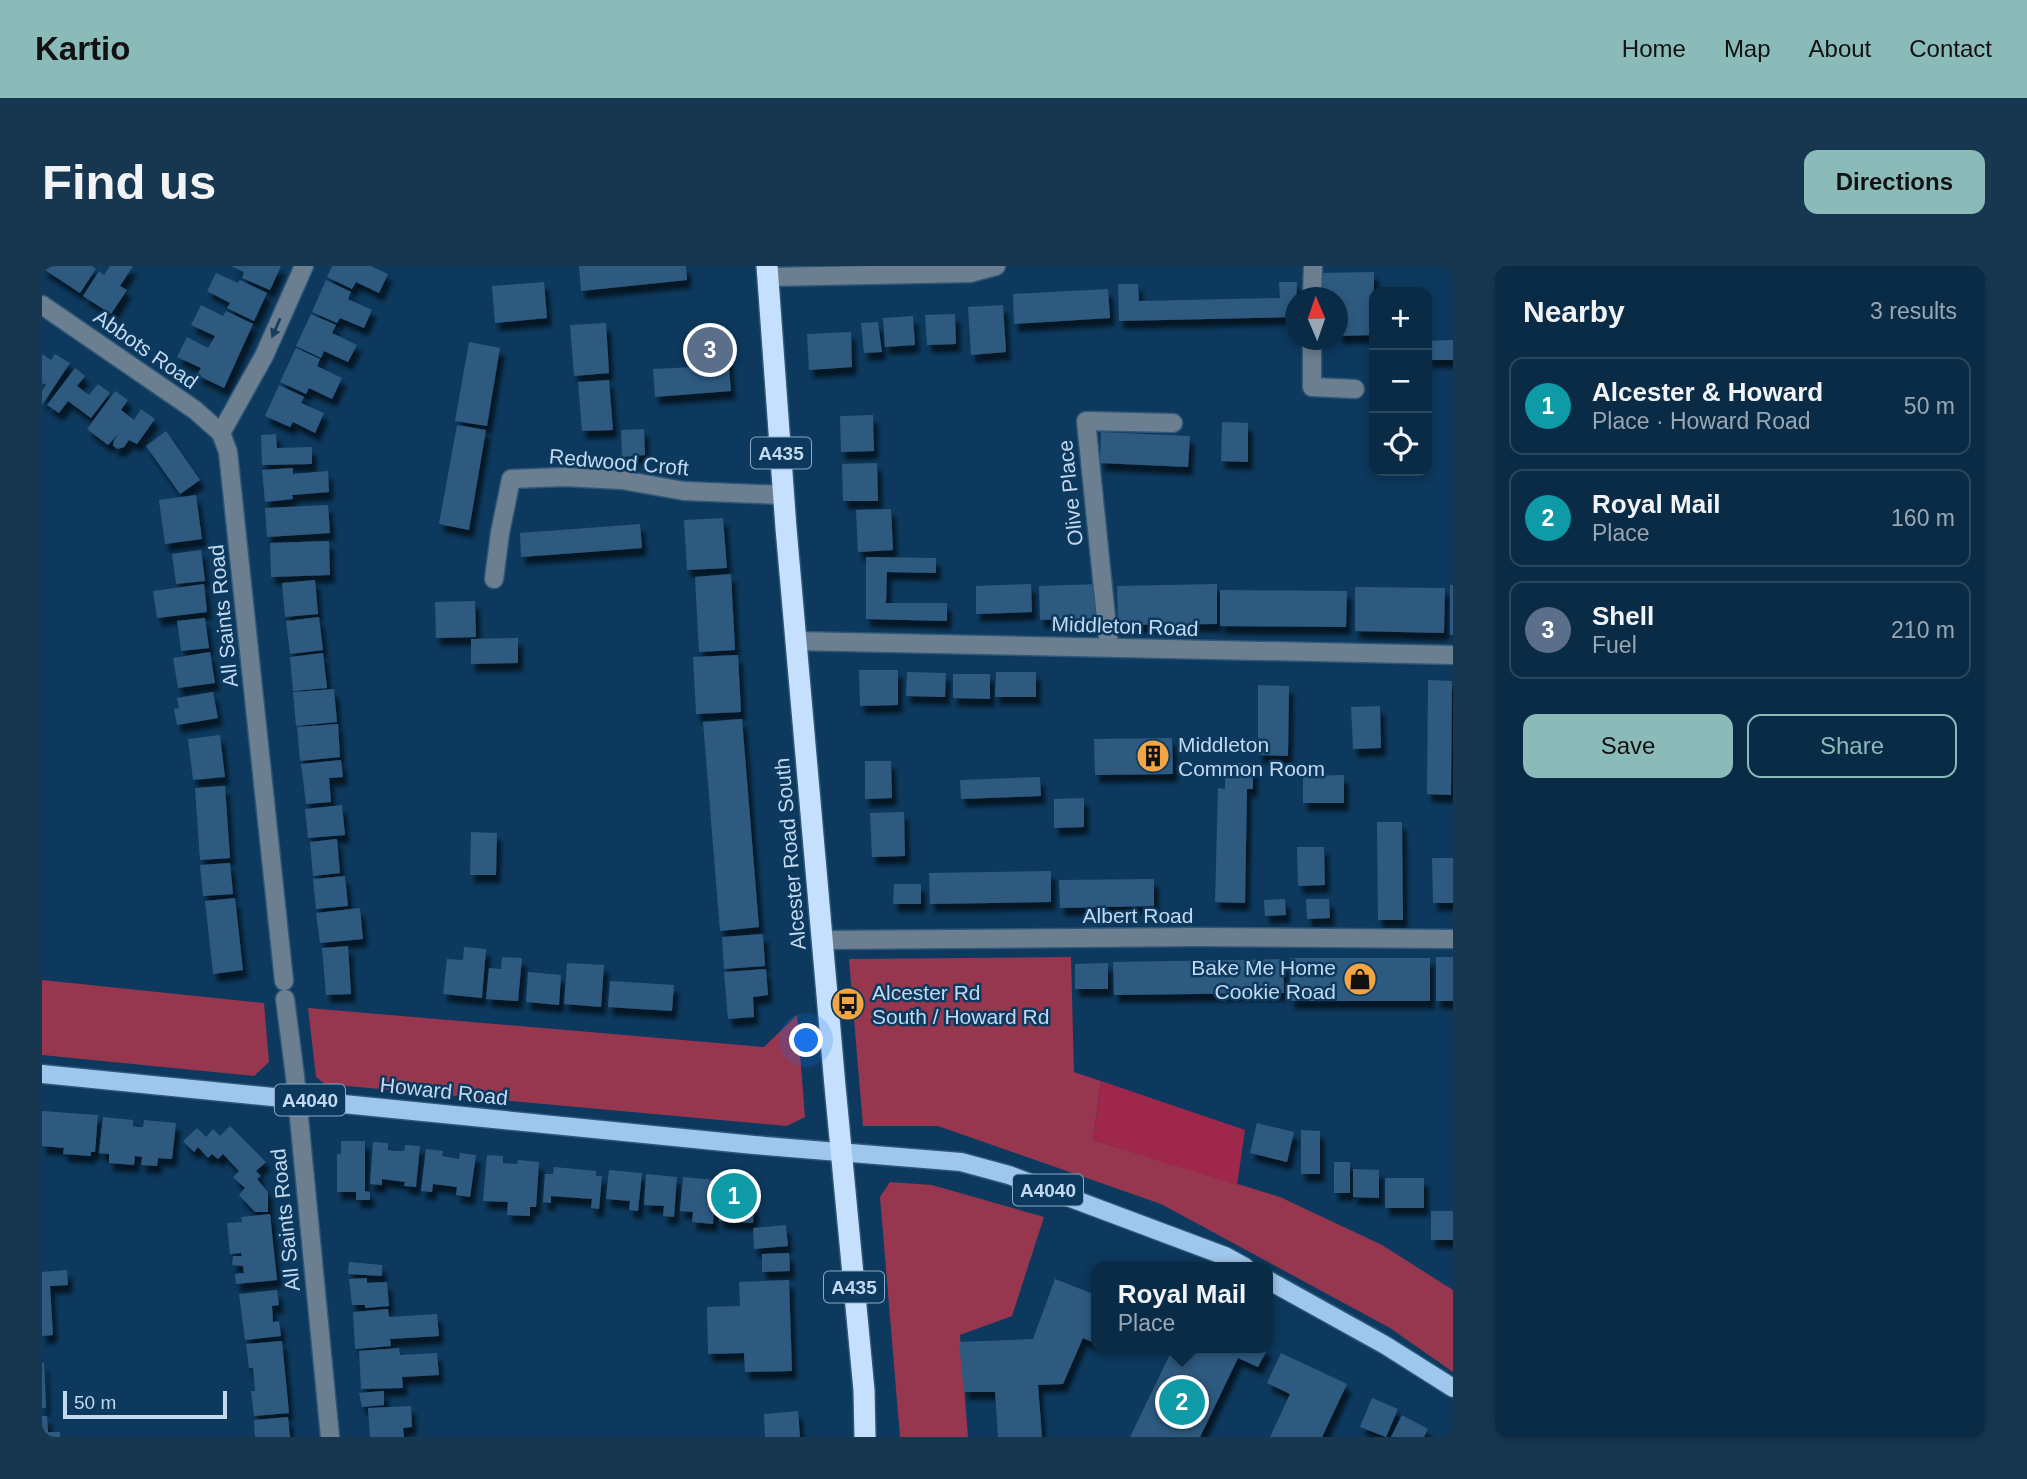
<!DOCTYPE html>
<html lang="en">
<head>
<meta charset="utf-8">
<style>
	body { margin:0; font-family:Arial,sans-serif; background:#173751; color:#f1f3f6 }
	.controls { position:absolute; right:21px; top:21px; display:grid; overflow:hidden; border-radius:14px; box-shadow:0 4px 10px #0003 }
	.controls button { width:63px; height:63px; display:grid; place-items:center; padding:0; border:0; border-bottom:2px solid #29475f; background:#092b46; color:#f1f3f6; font:35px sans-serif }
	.compass { position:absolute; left:1243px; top:21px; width:63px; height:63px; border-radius:50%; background:#092b46; box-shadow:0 4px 10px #0003; rotate:358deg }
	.scale { position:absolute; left:21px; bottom:18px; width:164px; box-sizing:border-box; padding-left:7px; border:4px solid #c2d9ef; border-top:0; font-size:19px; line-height:24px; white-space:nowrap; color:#c2d9ef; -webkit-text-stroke:5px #0c395d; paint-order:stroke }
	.you { position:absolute; left:765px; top:775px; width:24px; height:24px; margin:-18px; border:5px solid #fff; border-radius:50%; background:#1a73e8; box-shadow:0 0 0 10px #1a73e833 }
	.badge { display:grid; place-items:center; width:46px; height:46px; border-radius:50%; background:#8bbbb9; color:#fff; font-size:23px; font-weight:700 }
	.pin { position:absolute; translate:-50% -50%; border:4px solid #fff; box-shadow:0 2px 7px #0006 }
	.popup { position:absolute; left:1049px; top:996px; width:182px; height:91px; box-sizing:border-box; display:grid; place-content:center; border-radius:14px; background:#092b46; filter:drop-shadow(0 2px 5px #0005); font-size:23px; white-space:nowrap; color:#99a7b3 }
	.popup b { font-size:26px; color:#f1f3f6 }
	.popup::after { content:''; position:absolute; left:50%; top:100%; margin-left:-14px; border:14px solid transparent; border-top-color:#092b46 }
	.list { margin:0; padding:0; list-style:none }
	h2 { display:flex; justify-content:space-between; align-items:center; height:91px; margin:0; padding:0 28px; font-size:30px }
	h2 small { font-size:23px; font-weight:400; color:#99a7b3 }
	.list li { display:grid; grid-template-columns:46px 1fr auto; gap:21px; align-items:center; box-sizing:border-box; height:98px; margin:0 14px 14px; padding:0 14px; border:2px solid #29475f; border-radius:14px }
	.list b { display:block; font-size:26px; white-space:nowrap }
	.list p { margin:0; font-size:23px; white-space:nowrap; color:#99a7b3 }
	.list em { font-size:23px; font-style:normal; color:#99a7b3 }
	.actions { display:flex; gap:14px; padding:21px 28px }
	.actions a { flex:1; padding:16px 0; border:2px solid #8bbbb9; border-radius:14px; text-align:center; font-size:24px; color:#8bbbb9 }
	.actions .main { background:#8bbbb9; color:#111 }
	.icon { flex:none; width:38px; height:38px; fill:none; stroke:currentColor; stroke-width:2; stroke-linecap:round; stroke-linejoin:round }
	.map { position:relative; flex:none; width:1411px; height:1171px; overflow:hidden; border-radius:14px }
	header { display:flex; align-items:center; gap:42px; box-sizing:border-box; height:98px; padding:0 35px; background:#8bbbb9; color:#111 }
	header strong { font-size:33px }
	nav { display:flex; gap:38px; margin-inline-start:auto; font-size:24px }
	.intro { display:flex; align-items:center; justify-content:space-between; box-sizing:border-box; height:168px; padding:0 42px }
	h1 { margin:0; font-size:49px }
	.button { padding:18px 32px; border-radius:14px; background:#8bbbb9; color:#111; font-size:24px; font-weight:700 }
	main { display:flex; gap:42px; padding:0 42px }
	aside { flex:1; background:#092b46; border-radius:14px; box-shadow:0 4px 10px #0003 }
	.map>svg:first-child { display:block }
	.green { fill:#96374f }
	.forest { fill:#a0274c }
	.building { fill:#2f5a80; filter:url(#shadow) }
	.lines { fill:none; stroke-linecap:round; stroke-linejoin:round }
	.minor-casing { stroke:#2d5677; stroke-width:21 }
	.major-casing { stroke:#2d5677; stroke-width:21 }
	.highway-casing { stroke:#2d5677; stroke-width:24 }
	.minor { stroke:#6c7f91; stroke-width:18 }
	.major { stroke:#9fc6ec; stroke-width:18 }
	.highway { stroke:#c5e0fc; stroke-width:21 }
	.oneway { fill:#164062 }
	.labels { text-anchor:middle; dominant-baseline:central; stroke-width:5; stroke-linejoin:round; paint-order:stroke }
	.shield { fill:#0c395d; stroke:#8ba9c3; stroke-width:2 }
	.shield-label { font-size:19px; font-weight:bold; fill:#c2d9ef }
	.street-label { font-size:21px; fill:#c2d9ef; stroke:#0c395d }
	.poi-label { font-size:21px; fill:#c2d9ef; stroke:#0c395d; text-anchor:start }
</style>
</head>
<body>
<header>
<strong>Kartio</strong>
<nav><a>Home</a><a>Map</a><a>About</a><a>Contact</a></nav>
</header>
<div class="intro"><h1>Find us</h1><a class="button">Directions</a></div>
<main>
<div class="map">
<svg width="1411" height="1171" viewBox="0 0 1411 1171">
	<defs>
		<filter id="shadow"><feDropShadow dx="4.5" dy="8" stdDeviation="2" flood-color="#0009"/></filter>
	</defs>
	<rect width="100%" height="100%" fill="#0c395d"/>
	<g class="green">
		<polygon points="1029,691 1032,806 1059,815 1051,874 1238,931 1340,979 1411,1024 1411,1106 1348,1062 1119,938 896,860 821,860 807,693"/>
		<polygon points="0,714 222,737 227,796 212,810 0,789"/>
		<polygon points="266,742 722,781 755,749 763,851 745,860 283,818 274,811"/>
		<polygon points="848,916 890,919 1002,951 970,1050 918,1069 926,1171 858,1171 838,931"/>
	</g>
	<polygon class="forest" points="1059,815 1203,864 1195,919 1051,874"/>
	<g class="building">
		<polygon points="0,0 50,0 54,3 38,27 0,2"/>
		<polygon points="68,0 91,0 78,20 85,24 69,48 41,30 57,5 62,9"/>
		<polygon points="189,0 239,0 228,24 200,12 202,6"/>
		<polygon points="290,0 329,0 346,8 337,27 314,16 310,23 285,11"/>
		<polygon points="537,0 644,0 645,14 539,25"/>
		<polygon points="1332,6 1332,69 1296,70 1296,32 1276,32 1276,7"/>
		<polygon points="174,7 196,17 198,14 225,27 212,55 185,42 188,37 165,25"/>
		<polygon points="284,14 309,26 306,33 330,44 322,62 298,52 295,57 270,46"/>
		<polygon points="502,16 505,52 453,57 450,20"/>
		<polygon points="1237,16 1255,16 1254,51 1077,55 1076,18 1096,18 1097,35 1238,32"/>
		<polygon points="1066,23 1068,52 972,58 971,28"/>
		<polygon points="159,39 181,50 184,45 211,58 182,122 155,109 159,102 135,91 145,71 166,82 173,70 149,59"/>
		<polygon points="961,39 964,86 929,89 926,41"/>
		<polygon points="269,48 294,59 290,67 315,79 306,96 282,85 279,92 254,80"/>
		<polygon points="913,48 914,78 885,79 883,49"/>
		<polygon points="871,50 873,79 843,81 841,52"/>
		<polygon points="836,56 840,86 822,87 819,57"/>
		<polygon points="564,57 567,107 532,110 528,59"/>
		<polygon points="684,66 689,125 613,131 611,103 652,101 650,68"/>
		<polygon points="809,66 810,101 767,104 765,68"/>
		<polygon points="1411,74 1411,94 1385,94 1385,75"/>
		<polygon points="427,76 458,82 445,160 413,155"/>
		<polygon points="254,82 278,93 275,100 300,112 290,133 267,122 264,128 238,116"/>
		<polygon points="0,88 9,94 13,88 28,97 0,139 0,125 4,119 0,117"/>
		<polygon points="33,102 43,110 35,120 47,129 56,118 68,127 49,152 26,135 17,147 5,139"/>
		<polygon points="567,114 571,164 540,165 536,116"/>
		<polygon points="237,119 262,131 259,137 282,147 273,167 251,156 248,161 223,150"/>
		<polygon points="73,125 86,134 79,144 92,154 99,143 113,153 95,178 87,174 82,181 76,183 71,180 72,174 78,166 66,179 45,163"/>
		<polygon points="831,149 832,185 799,186 798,150"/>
		<polygon points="1180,156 1206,157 1206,196 1179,195"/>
		<polygon points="415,159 444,164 427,264 397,258"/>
		<polygon points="602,163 603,189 580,191 579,164"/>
		<polygon points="124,165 158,214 138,228 104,180"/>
		<polygon points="1059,166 1148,170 1146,201 1058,197"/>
		<polygon points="234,168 235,182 270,181 270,198 220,199 219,169"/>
		<polygon points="835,197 836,235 801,235 800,198"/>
		<polygon points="251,202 251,208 286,205 287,226 250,229 251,233 223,236 220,204"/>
		<polygon points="154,229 160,273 123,278 117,234"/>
		<polygon points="286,239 288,267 225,271 223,242"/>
		<polygon points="849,243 851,284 816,286 814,244"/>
		<polygon points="681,252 685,302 645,304 642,254"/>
		<polygon points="598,258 600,282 479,291 478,267"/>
		<polygon points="287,275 288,309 229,311 228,277"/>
		<polygon points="159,284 163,315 134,318 130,288"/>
		<polygon points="824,291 894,292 894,307 845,306 844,337 905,337 905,355 824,353"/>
		<polygon points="689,308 693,384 657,386 653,311"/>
		<polygon points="273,314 276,348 243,351 240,317"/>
		<polygon points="162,318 165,346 115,352 111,325"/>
		<polygon points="989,318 990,346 934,348 934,320"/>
		<polygon points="1057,318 1058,352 998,354 997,320"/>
		<polygon points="1175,318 1175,358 1076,359 1075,320"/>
		<rect x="1408" y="319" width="3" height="50"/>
		<polygon points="1313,321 1403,322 1402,367 1313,365"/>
		<polygon points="1178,324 1305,325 1304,361 1178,360"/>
		<polygon points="433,335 434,371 394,372 393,336"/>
		<polygon points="277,351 281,384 248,388 244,355"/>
		<polygon points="163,352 167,382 139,385 135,355"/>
		<polygon points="476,372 476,397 429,398 429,373"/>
		<polygon points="168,386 173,417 136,422 131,392"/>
		<polygon points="281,387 285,422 251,425 248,391"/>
		<polygon points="696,389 699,446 654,448 651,391"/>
		<polygon points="817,404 856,404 856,439 818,440"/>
		<polygon points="865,406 904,407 903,431 864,430"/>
		<polygon points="954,406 994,406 994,431 953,431"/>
		<polygon points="911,408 948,408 948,433 911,432"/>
		<polygon points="1386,414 1410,415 1409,529 1385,528"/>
		<polygon points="1216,419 1247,420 1246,490 1216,489"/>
		<polygon points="292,423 295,456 254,460 251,426"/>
		<polygon points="171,426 176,452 135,459 132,443 137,442 135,432"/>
		<polygon points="1338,440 1339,482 1311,483 1309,441"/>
		<polygon points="700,453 717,661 678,665 661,456"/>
		<polygon points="296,458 298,491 258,495 255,461"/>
		<polygon points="178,469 183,511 151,514 146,473"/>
		<polygon points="1130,472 1131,508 1053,509 1052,473"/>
		<polygon points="299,494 301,511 287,512 289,536 264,538 259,498"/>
		<polygon points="823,495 849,495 850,532 823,533"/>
		<polygon points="1183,497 1211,497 1211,523 1205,523 1203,637 1173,636 1176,522 1183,523"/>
		<polygon points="1302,509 1302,537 1261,537 1261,510"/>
		<polygon points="998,511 999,530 919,533 918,514"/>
		<polygon points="183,520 188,592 158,594 153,522"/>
		<polygon points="1042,532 1042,561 1012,562 1012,533"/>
		<polygon points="300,539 303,569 266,572 263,543"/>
		<polygon points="862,546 863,590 830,591 828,547"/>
		<polygon points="1335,556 1360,556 1361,654 1336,654"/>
		<polygon points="429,566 455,567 454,609 428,609"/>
		<polygon points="295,573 298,607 271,610 268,576"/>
		<polygon points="1255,581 1282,581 1283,619 1256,620"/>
		<polygon points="1390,592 1411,592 1411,637 1391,637"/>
		<polygon points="188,597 191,628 161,630 158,599"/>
		<polygon points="1009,605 1009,636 888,638 887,607"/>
		<polygon points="303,610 306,640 274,643 271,613"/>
		<polygon points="1112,613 1112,640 1018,642 1017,614"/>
		<polygon points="852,618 879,618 879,638 851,638"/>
		<polygon points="193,632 201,704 171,708 163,635"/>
		<polygon points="1243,633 1244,649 1223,650 1222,634"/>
		<polygon points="1264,633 1287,633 1288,652 1265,653"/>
		<polygon points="318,642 321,673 278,677 274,647"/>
		<polygon points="721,668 723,700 682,703 680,671"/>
		<polygon points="306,680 309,728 284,729 280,682"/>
		<polygon points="422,681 444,683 440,732 401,728 405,693 421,694"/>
		<polygon points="460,691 480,692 476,735 444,733 447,702 459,703"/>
		<rect x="1394" y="691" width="17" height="44"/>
		<rect x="1248" y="692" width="140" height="43"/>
		<polygon points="1241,693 1242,727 1072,729 1071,696"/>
		<polygon points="525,697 562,699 559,741 522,738"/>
		<polygon points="1066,697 1066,723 1033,723 1033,698"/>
		<polygon points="724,703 726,729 711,731 712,751 686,753 682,706"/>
		<polygon points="486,706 519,709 517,739 484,736"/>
		<polygon points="568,715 632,719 630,745 566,741"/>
		<polygon points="0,845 56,849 53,886 49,886 49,890 21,888 22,882 0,880"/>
		<polygon points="61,851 91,854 91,860 95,861 101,861 102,854 134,857 130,893 116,892 115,900 99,899 100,891 93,890 92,899 67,897 67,888 57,887"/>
		<polygon points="1215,857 1252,866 1245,896 1208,887"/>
		<polygon points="188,860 224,896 214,905 219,910 215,913 226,926 226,946 213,946 197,929 203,922 191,911 197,905 181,888 176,893 170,888 166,892 156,881 152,886 141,875 155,862 164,871 171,863 178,870"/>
		<polygon points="1259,864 1278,865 1278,908 1259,908"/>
		<polygon points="299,875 323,875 323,925 328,926 328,934 314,934 314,926 295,926 295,888 299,888"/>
		<polygon points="331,876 346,877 346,884 354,885 362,885 363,879 378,880 374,921 362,920 363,916 340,913 340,919 328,918"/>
		<polygon points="384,883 401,885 400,890 417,893 418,887 434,889 428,931 414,929 415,921 391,918 390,926 379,925"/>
		<polygon points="445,889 461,890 461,897 475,898 476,894 497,896 494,941 488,941 488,950 465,949 466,936 441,935"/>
		<rect x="1292" y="896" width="16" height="31"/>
		<polygon points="512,901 554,905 554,910 560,910 557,943 549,942 550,933 509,930 509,937 501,936 503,908 511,908"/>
		<polygon points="1311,903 1337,904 1337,932 1311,931"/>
		<polygon points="567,904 600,907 596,945 587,944 588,935 564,933"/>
		<polygon points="604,908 635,911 632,951 621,950 622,940 602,939"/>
		<polygon points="641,911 674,914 671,958 650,956 651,946 638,945"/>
		<rect x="1343" y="912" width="39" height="30"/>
		<polygon points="679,920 706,921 705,939 712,940 711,957 677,955"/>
		<rect x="1389" y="945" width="22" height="29"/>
		<polygon points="228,948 235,1014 194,1018 193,1008 202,1007 201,1000 190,999 191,990 200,990 199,987 188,988 185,957 200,956 199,951"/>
		<polygon points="744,959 746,980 712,983 711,962"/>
		<polygon points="747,987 748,1005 720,1006 720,988"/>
		<polygon points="307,996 340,999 340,1010 306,1008"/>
		<polygon points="25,1004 26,1019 8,1020 11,1069 0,1070 0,1006"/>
		<polygon points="325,1012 325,1017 345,1016 347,1040 323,1042 323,1039 310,1039 307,1013"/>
		<polygon points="1013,1013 1054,1029 1054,1078 1041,1072 1021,1118 996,1119 1000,1171 956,1171 953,1126 922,1126 917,1076 991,1073"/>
		<polygon points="747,1014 750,1105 703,1106 702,1087 666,1088 665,1041 698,1040 697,1016"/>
		<polygon points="235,1024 237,1039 230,1040 231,1056 237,1055 239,1070 203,1074 197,1028"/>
		<polygon points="346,1043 347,1051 395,1048 397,1070 348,1073 349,1080 313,1083 311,1046"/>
		<polygon points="240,1075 247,1147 212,1150 209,1125 213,1125 211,1102 207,1102 204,1078"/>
		<polygon points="357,1082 358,1089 395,1087 397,1109 360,1111 361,1122 319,1123 317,1085"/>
		<polygon points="1131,1082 1226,1082 1216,1101 1196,1092 1158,1171 1088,1171"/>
		<polygon points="1239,1087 1305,1118 1280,1171 1228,1171 1248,1128 1225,1117"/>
		<polygon points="0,1097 2,1097 4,1142 0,1142"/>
		<polygon points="342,1125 342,1139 320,1141 317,1127"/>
		<polygon points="1330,1132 1356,1143 1344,1171 1318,1161"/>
		<polygon points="369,1140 370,1161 361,1162 362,1171 328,1171 326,1142"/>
		<polygon points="756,1145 758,1171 723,1171 722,1148"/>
		<polygon points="1360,1149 1386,1163 1382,1171 1349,1171"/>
		<polygon points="0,1150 5,1150 6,1166 18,1166 18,1171 0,1171"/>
		<polygon points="246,1151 248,1171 213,1171 212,1154"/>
	</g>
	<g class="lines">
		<defs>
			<g id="minor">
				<polyline points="726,11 928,7 954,0"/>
				<polyline points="1270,32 1271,0"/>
				<polyline points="0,39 153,144 179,167 186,186 242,715"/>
				<polyline points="1270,74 1270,121 1313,123"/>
				<polyline points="179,167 222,90 262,0"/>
				<polyline points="452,313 458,267 469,213 522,211 580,214 642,225 742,229"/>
				<polyline points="754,375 1411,389"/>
				<polyline points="1067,381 1044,155 1131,157"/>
				<polyline points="781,674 1153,671 1411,673"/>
				<polyline points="243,733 253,810 288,1171"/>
			</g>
			<g id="major">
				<polyline points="0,808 712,879 919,896 967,909 1183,990 1203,1001"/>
				<polyline points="1226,1014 1343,1079 1411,1122"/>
			</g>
			<polyline id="highway" points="725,0 744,262 793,820 822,1124 823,1171"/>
		</defs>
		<use href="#minor" class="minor-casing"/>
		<use href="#major" class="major-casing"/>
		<use href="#highway" class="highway-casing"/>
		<use href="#minor" class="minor"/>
		<use href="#major" class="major"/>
		<use href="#highway" class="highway"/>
	</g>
	<defs><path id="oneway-solid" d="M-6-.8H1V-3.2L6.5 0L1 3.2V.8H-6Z" transform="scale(1.75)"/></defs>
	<use class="oneway" href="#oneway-solid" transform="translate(234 62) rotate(114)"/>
	<defs>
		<symbol id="building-disc" viewBox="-11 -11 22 22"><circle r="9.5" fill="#f3a443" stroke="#0c395d"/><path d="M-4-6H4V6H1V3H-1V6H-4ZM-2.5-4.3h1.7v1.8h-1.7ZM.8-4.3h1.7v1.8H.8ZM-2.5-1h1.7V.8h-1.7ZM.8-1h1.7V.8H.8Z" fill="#111"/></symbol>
		<symbol id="shop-disc" viewBox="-11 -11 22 22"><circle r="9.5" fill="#f3a443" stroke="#0c395d"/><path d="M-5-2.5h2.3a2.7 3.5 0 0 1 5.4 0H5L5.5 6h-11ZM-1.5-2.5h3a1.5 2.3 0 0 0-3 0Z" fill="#111"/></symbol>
		<symbol id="bus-disc" viewBox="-11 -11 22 22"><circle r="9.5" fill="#f3a443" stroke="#0c395d"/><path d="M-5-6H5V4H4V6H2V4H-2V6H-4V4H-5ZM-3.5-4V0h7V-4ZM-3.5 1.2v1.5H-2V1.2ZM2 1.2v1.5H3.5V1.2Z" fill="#111"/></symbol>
	</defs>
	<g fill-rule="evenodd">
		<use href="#building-disc" x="1092" y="471" width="38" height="38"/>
		<use href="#shop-disc" x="1299" y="694" width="38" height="38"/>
		<use href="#bus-disc" x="787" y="719" width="38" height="38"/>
	</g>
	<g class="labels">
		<g class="shield">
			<rect x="709" y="171.5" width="60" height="31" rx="5"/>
			<rect x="233" y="818.5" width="70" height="31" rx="5"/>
			<rect x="971" y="908.5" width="70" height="31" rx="5"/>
			<rect x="782" y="1005.5" width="60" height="31" rx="5"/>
		</g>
		<g class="shield-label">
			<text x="739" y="187">A435</text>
			<text x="268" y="834">A4040</text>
			<text x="1006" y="924">A4040</text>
			<text x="812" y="1021">A435</text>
		</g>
		<g class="street-label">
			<text transform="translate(104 83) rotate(35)">Abbots Road</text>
			<text transform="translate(577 196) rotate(5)">Redwood Croft</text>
			<text transform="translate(1028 227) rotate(-96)">Olive Place</text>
			<text transform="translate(181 350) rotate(-96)">All Saints Road</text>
			<text transform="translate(1083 360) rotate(2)">Middleton Road</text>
			<text transform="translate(748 588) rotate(-95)">Alcester Road South</text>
			<text x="1096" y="649">Albert Road</text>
			<text transform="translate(402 825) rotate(6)">Howard Road</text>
			<text transform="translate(243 954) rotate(-96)">All Saints Road</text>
		</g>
		<g class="poi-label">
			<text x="1136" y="478">Middleton<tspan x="1136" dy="24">Common Room</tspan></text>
			<text x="1294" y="701" text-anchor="end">Bake Me Home<tspan x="1294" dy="24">Cookie Road</tspan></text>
			<text x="830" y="726">Alcester Rd<tspan x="830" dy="24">South / Howard Rd</tspan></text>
		</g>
	</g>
</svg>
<div class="controls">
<button>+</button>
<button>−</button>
<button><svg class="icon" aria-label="locate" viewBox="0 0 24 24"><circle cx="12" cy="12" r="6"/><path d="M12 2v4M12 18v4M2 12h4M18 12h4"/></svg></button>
</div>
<svg class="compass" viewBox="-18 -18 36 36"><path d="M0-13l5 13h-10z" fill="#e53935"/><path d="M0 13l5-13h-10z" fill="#99a7b3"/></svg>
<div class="scale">50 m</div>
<div class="you"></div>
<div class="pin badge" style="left:692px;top:930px;background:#0f9aa8">1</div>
<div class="pin badge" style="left:1140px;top:1136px;background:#0f9aa8">2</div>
<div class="popup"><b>Royal Mail</b>Place</div>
<div class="pin badge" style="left:668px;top:84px;background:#5c6f8a">3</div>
</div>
<aside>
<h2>Nearby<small>3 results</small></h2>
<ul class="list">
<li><span class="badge" style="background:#0f9aa8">1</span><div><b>Alcester &amp; Howard</b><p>Place · Howard Road</p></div><em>50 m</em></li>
<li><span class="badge" style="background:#0f9aa8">2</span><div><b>Royal Mail</b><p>Place</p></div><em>160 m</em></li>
<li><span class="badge" style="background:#5c6f8a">3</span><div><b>Shell</b><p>Fuel</p></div><em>210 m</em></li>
</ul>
<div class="actions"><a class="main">Save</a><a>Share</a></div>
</aside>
</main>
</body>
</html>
